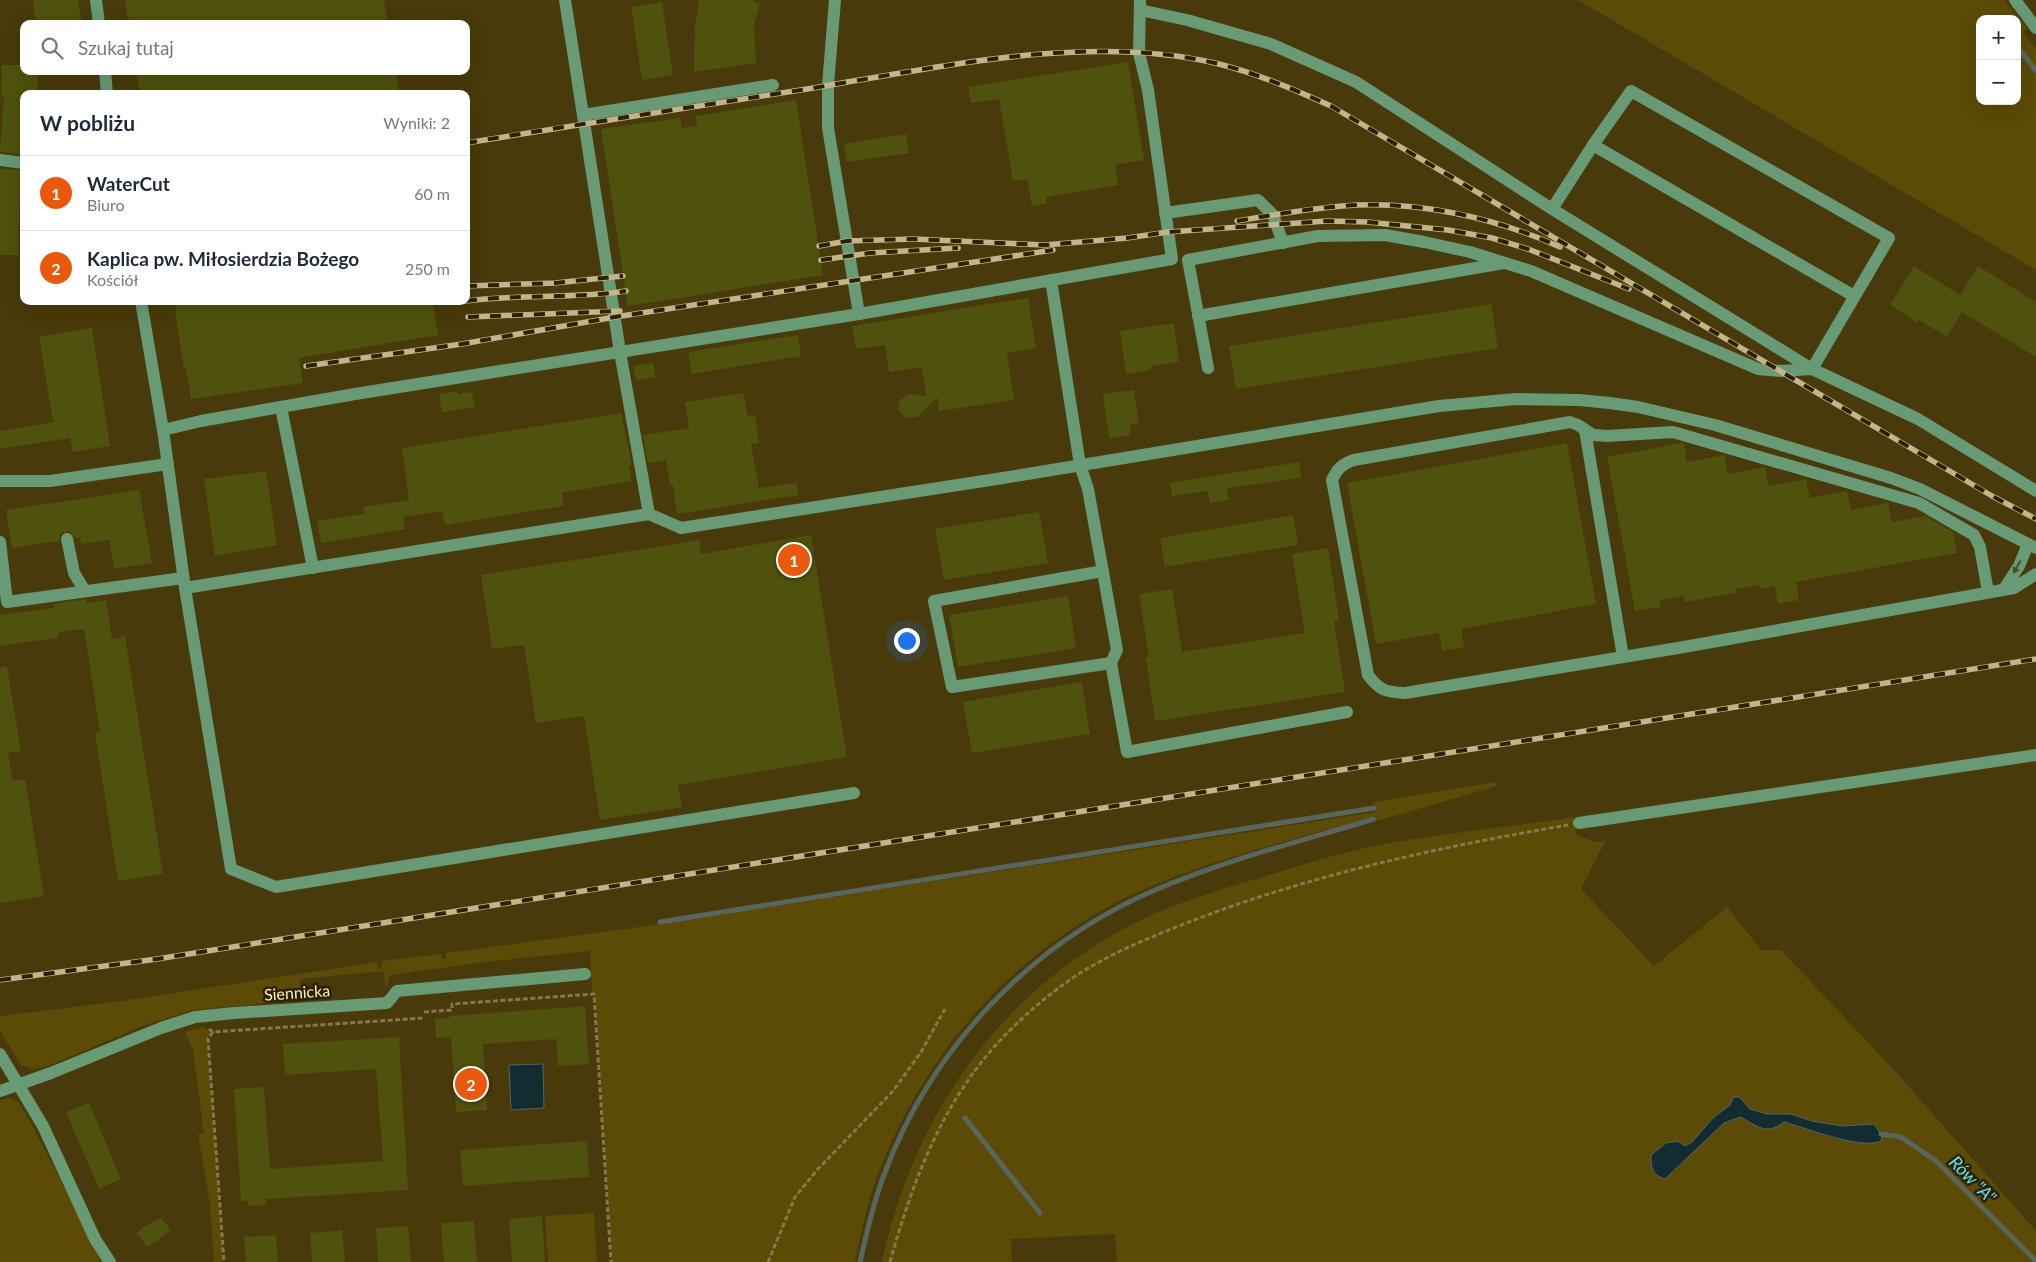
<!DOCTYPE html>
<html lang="pl">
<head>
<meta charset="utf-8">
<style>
	body { margin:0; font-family:Lato,sans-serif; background:#f2f2f3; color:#1f2937 }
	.controls { position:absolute; right:15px; top:15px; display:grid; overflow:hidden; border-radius:10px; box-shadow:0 5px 20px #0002 }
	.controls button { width:45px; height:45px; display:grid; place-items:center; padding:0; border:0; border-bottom:1px solid #e0e1e3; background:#fff; color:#1f2937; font:25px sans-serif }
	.you { position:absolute; left:906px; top:640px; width:18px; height:18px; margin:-12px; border:4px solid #fff; border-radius:50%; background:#1a73e8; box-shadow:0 0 0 8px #1a73e833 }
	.badge { display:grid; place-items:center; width:32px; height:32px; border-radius:50%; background:#ea580c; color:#fff; font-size:16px; font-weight:700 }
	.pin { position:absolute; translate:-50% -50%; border:2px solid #fff; box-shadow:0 1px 5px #0006 }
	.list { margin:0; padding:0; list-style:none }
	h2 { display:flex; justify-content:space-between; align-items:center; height:65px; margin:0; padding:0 20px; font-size:21px }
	h2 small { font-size:16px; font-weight:400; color:#747a83 }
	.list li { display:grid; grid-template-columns:32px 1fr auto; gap:15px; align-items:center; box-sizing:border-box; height:75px; padding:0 20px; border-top:1px solid #e0e1e3 }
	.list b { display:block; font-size:19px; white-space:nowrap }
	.list p { margin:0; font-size:16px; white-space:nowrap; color:#747a83 }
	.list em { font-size:16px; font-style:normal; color:#747a83 }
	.icon { flex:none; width:28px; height:28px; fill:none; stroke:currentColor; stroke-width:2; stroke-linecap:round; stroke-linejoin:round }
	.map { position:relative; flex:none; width:2036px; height:1262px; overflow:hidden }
	.search { position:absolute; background:#fff; box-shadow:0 5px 20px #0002; left:20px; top:20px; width:450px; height:55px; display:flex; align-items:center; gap:12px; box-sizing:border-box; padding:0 18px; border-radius:10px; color:#747a83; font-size:19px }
	.panel { position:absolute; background:#fff; box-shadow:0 5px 20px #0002; left:20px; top:90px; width:450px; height:215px; border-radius:10px }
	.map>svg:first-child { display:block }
	.green { fill:#5c4b06; fill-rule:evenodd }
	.water { fill:#122c32; stroke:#58665e }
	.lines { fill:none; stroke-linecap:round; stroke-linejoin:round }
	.stream { stroke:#58665e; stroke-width:5 }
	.building { fill:#4f520c }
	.path { stroke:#86784b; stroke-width:3; stroke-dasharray:5 2.5; stroke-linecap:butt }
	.minor { stroke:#689a76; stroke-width:12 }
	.rail-casing { stroke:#c2b58a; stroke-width:5.5 }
	.rail { stroke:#2c2100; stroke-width:4; stroke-dasharray:11; stroke-linecap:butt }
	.oneway { fill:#44512f }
	.labels { text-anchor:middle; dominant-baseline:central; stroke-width:5; stroke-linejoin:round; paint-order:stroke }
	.street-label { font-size:16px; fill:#fcefc6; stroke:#2c2100 }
	.water-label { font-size:18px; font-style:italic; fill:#5de1fb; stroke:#2c2100 }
</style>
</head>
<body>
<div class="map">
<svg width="2036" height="1262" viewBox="0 0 2036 1262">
	<rect width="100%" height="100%" fill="#483a0a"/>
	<g class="green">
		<path d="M1578 0H2004L2027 28 2023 32 2036 49V270ZM1980 19H2017V101H1980Z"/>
		<path d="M1496 782 1497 786 1377 821 1376 816C1299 838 1219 857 1145 889 1025 941 931 1043 882 1164 869 1195 862 1229 855 1262H612L595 993H592L590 951 485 962 390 975 387 986H385L384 971 300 979 301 1000 193 1010 145 1025 48 1066 33 1069 21 1065 0 1031V1016L121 1001 377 962 379 970 382 967V961L440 954 443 959H446V953L654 925 1375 812 1374 802Z"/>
		<path d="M1574 817 1576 835 1595 842H1605L1581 889 1654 966 1727 907 1761 950H1781L1895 1071 2036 1231V1262H1117L1115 1234 1011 1239 1012 1262H882C915 1107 1009 979 1156 913 1192 898 1229 887 1266 876 1303 864 1340 853 1379 845 1443 833 1509 827 1574 817ZM1733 1097H1738L1750 1109 1767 1114H1791L1812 1121 1842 1126 1859 1124 1856 1141 1838 1140 1784 1122 1763 1129 1740 1117 1724 1123 1694 1151 1678 1169V1141L1685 1146 1692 1142 1713 1118 1730 1105Z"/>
		<polygon points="204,1027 211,1033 207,1039 223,1262 214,1262 210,1203 198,1134 204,1133 193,1050 185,1032"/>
		<polygon points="11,1098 19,1103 31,1123 103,1262 0,1262 0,1100"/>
		<polygon points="594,1213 597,1262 548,1262 545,1216"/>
	</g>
	<g class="water">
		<polygon points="543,1064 544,1108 511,1110 509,1065"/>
		<path d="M1733 1097H1739L1750 1109 1767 1114H1791L1812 1121 1842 1126 1874 1124 1881 1134 1882 1140C1866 1152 1803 1127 1784 1122 1766 1136 1758 1126 1740 1117L1724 1123 1665 1179C1652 1175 1651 1168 1651 1155L1666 1143 1678 1141 1685 1146 1692 1142 1713 1118 1730 1105Z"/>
	</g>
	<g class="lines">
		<g class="stream">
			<polyline points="2017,46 2036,71"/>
			<polyline points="660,922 1374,808"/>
			<polyline points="965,1118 1040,1213"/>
			<polyline points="1881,1134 1901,1137 1936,1161 2036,1261"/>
			<path d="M860 1262C867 1232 873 1203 884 1175 931 1048 1031 943 1155 890 1225 860 1301 841 1374 819"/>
		</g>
	</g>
	<g class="building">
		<polygon points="33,0 78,0 82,24 36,24"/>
		<polygon points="125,0 384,0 388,24 131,24 130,18 128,19"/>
		<polygon points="699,0 752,0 760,4 754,26 756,63 694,72 695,26"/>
		<polygon points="662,2 673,75 642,80 631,7"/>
		<polygon points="1128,62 1144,160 1115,165 1118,185 1046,197 1047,204 1032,206 1027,179 1013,181 999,99 971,103 968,87"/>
		<polygon points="2,65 24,65 24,71 38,71 37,94 24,94 24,152 20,152 20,154 0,152 4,97 1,97"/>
		<polygon points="144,71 396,71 399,94 142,94 141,88 139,88 136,72"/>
		<polygon points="796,100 823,275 628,306 601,129 680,118 682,128 697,126 696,116"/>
		<polygon points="906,134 909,153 847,162 844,144"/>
		<polygon points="0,168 20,171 18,255 0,255"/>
		<polygon points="1914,266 1960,295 1978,266 2036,302 2036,357 1962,312 1947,337 1919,320 1917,322 1890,305"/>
		<polygon points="1028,298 1036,348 1007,353 1014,400 939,411 937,397 917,417 906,418 898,410 900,400 909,394 926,396 922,367 889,372 885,345 856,349 852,326"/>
		<polygon points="175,301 433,301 438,335 299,358 303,383 191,399 186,368 184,369 181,351 175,311 176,310"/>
		<polygon points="1491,304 1498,348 1236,389 1229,346"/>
		<polygon points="1174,323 1179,362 1151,366 1151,370 1126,374 1120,331"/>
		<polygon points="92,328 110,446 73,452 70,438 0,449 0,431 53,422 39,337"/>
		<polygon points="798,335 801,356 692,374 688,352"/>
		<polygon points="653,363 656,377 636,380 633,366"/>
		<polygon points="1134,390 1139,423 1130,424 1131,435 1109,438 1103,394"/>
		<polygon points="458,391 458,394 472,392 475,407 442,412 439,394"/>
		<polygon points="743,393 748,416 755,415 759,443 751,444 759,488 797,483 798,495 677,514 673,485 670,485 666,460 648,463 643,435 689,428 685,402"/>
		<polygon points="621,413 632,465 629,466 632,481 562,493 564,506 446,525 445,524 442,511 403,517 405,529 321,543 317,521 364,514 363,507 409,500 402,448"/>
		<polygon points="1567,443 1596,604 1461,629 1464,647 1442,651 1439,633 1376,644 1347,483"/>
		<polygon points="1682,443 1684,444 1687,462 1724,455 1728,474 1765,467 1769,486 1806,479 1810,498 1847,491 1851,510 1888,503 1892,522 1925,516 1953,532 1957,553 1796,582 1799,600 1778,604 1775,586 1760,589 1760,585 1735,589 1736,593 1685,602 1684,596 1660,600 1661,607 1635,611 1607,457"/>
		<polygon points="1299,462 1301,478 1227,488 1229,500 1210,503 1208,491 1172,496 1170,483"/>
		<polygon points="266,471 277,545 215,556 204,479"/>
		<polygon points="139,490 152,563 114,569 109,540 81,544 80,537 75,538 69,531 61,533 59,541 12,548 6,510"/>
		<polygon points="1039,512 1048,563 944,580 935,529"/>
		<polygon points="1293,515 1298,545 1165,567 1160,538"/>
		<polygon points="811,535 847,757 678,785 682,807 600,820 584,716 536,723 524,645 492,649 481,575 699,540 701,554"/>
		<polygon points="1328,548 1339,620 1334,621 1345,692 1155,721 1146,658 1149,657 1139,594 1172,589 1182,652 1305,633 1292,554"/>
		<polygon points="1068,596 1076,648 958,667 949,615"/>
		<polygon points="86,599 86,603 106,600 112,639 125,636 163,874 118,881 95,733 100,732 84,629 58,632 58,638 0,646 0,615 54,608 53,604"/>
		<polygon points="0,667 7,667 21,751 8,753 13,781 25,779 44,896 0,903"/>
		<polygon points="1082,682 1090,734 972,753 963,702"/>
		<polygon points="585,1006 589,1064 558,1066 556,1039 483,1044 487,1110 456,1112 451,1037 436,1038 435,1019 448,1018 451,1016"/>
		<polygon points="399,1037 408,1190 266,1199 266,1205 248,1206 248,1201 241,1201 234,1089 264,1087 270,1169 383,1161 376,1069 285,1075 283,1044"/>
		<polygon points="89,1103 121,1179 99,1189 66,1112"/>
		<polygon points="587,1141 589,1177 463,1186 460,1150"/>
		<polygon points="542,1216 545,1262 512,1262 509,1219"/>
		<polygon points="161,1218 171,1230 148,1247 136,1233 145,1226"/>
		<polygon points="474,1221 477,1262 444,1262 441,1223"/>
		<polygon points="408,1226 411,1262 378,1262 376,1228"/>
		<polygon points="342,1230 345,1262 312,1262 310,1233"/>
		<polygon points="276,1235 278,1262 246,1262 244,1237"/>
	</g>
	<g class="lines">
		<g class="path">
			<polyline points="424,1012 452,1010 452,1004 594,994 611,1262"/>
			<polyline points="209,1029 213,1032 424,1018"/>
			<polyline points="213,1032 208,1039 224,1262"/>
			<polyline points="768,1262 795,1197 818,1169 893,1091 921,1052 945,1009"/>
			<path d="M890 1262C909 1195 932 1129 974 1072 997 1040 1032 1007 1064 984 1101 957 1146 939 1189 922 1310 875 1439 847 1568 825"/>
		</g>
		<g class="minor">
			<polyline points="96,0 99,24"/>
			<polyline points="565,0 620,352 649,514"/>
			<polyline points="835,0 828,85 828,128 859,314"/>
			<polyline points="2015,0 2036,28"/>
			<polyline points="1140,10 1187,20 1271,44 1356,82 1552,209 1812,369"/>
			<polyline points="105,71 107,94"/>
			<polyline points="583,115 773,85"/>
			<polyline points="1593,145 1631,91 1889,238 1812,369 1918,419 2036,491"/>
			<polyline points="0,160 24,163"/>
			<polyline points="1552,209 1593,145 1854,296"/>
			<polyline points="1165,213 1258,200 1273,215 1283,243"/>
			<polyline points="1051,280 1080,465 1088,489 1117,650 1111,663 1127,752 1347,712"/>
			<polyline points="141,301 163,430 185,588 231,869 276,887 854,793"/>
			<polyline points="1198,316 1504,263"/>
			<polyline points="1208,368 1188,260 1318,236 1385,235 1424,242 1470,252 1531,271 1758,369 1781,371 1812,369"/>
			<polyline points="281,407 313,568"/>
			<polyline points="163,430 201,421 355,394 859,314 1172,259 1148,90 1139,53 1140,0"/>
			<polyline points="1585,430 1623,657"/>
			<polyline points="0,481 50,481 168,464"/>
			<polyline points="67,539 74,573 85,591"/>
			<polyline points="0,542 7,602 183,578"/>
			<polyline points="1103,571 934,601 952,687 1111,663"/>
			<polyline points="185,588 649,514 681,528 1003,478 1439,406 1516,399 1579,400 1610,403 1638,407 1715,425 1891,478 1920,489 2036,548"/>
			<polyline points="2004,589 2019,566 2028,544"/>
			<path d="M1988 592 1980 547 1974 535 1919 503 1673 432 1607 436 1593 435 1578 425 1570 422 1354 460C1342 464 1337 469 1332 480L1368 675C1380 691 1386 692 1405 693L1678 648 2014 588 2036 574"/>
			<polyline points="1579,823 2036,755"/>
			<polyline points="0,1054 43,1126 95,1239 110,1262"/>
			<polyline points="0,1091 51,1073 161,1028 195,1017 234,1013 387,1003 397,991 585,974"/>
		</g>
		<defs>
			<g id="rail">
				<path d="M466 143C580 124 693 107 807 89 936 68 1086 33 1215 63 1256 73 1293 89 1331 106L1931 460 1992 496 2036 519"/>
				<path d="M1237 221C1272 215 1307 209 1342 206 1415 200 1494 217 1560 247"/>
				<polyline points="819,246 847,241 913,239 1045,245 1127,238 1168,232 1327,221 1367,222 1448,230 1492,238 1528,249 1629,289"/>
				<polyline points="821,260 870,253 958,248"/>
				<polyline points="466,286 555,283 623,276"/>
				<path d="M466 301C519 294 573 299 626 291"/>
				<polyline points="468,317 620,311"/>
				<polyline points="306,366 462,344 615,317 1053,250"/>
				<polyline points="0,980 157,959 2036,659"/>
			</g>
		</defs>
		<use href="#rail" class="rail-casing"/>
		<use href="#rail" class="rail"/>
	</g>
	<defs><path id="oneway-solid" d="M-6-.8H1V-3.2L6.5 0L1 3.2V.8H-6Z" transform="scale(1.25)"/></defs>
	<use class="oneway" href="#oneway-solid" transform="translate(2017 567) rotate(119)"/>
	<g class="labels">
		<g class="street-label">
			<text transform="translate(297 992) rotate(-4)">Siennicka</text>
		</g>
		<g class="water-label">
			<text transform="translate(1973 1179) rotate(45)">Rów "A"</text>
		</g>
	</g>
</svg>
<div class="controls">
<button>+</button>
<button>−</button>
</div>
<div class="you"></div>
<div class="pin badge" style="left:794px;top:560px">1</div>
<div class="pin badge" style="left:471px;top:1084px">2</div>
<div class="search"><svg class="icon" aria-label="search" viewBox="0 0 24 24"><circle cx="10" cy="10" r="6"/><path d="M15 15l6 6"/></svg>Szukaj tutaj</div>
<section class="panel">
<h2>W pobliżu<small>Wyniki: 2</small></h2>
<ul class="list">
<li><span class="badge">1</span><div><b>WaterCut</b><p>Biuro</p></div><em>60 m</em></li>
<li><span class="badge">2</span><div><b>Kaplica pw. Miłosierdzia Bożego</b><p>Kościół</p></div><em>250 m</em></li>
</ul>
</section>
</div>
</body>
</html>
